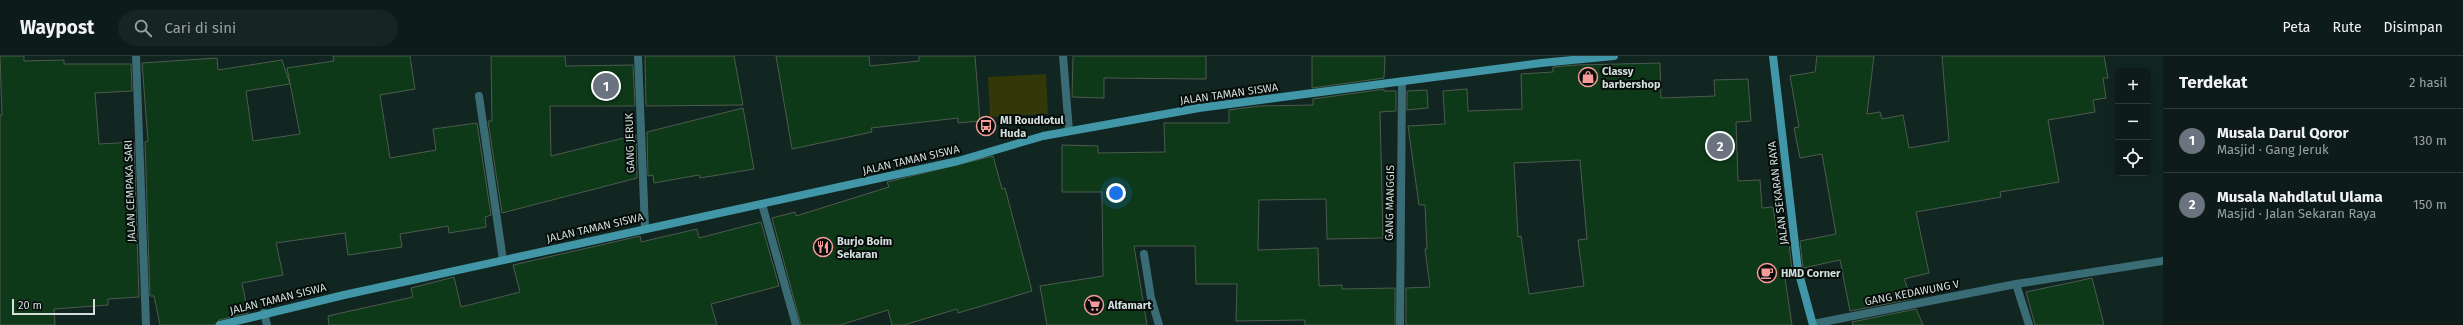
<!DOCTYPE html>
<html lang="id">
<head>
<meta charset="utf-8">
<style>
	body { margin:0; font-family:"Fira Sans",sans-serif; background:#162522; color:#f1f3f6 }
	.controls { position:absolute; right:12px; top:12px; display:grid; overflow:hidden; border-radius:6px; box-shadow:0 4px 16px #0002 }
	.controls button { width:36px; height:36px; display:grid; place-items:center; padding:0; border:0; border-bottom:1px solid #2d3a38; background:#0d1c19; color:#f1f3f6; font:20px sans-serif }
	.scale { position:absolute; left:12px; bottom:10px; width:83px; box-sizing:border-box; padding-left:4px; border:2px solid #d3dfdc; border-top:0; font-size:11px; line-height:14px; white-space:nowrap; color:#d3dfdc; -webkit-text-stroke:3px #050c0a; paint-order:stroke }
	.you { position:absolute; left:1116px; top:137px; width:14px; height:14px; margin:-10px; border:3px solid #fff; border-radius:50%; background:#1a73e8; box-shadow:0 0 0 6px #1a73e833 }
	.badge { display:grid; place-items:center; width:26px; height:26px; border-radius:50%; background:#f59b9a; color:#fff; font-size:13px; font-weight:700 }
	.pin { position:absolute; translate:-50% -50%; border:2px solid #fff; box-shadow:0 1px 4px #0006 }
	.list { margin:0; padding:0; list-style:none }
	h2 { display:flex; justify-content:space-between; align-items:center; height:52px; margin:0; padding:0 16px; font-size:17px }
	h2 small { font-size:13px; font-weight:400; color:#9aa1a2 }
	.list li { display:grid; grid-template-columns:26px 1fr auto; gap:12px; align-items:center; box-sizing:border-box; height:64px; padding:0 16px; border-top:1px solid #2d3a38 }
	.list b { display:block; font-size:15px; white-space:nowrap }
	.list p { margin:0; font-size:13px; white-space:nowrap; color:#9aa1a2 }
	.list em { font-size:13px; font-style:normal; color:#9aa1a2 }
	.icon { flex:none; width:22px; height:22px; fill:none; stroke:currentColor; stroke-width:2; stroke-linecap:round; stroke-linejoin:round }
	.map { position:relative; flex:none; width:2163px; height:269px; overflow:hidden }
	header { display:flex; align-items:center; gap:24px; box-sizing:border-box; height:56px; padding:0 20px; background:#0d1c19; border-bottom:1px solid #2d3a38 }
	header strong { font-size:19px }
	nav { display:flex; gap:22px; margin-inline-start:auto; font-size:14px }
	.search { width:280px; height:36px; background:#162522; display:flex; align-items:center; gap:10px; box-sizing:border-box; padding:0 14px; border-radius:22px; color:#9aa1a2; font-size:15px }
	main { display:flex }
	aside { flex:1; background:#0d1c19 }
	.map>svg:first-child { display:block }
	.green { fill:#323808 }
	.building { fill:#0d3918; stroke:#4d5b4f; fill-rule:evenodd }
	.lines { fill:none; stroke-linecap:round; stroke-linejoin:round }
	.street { stroke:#3a6c76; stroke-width:8 }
	.secondary { stroke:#4197a7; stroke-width:8 }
	.labels { text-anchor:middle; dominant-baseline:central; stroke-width:4; stroke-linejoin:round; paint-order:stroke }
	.poi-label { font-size:11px; font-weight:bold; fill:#d3dfdc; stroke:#050c0a; text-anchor:start }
	.street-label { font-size:11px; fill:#d3dfdc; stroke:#050c0a }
</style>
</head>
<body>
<header>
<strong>Waypost</strong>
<div class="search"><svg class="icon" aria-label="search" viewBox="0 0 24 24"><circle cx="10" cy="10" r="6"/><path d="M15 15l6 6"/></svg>Cari di sini</div>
<nav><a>Peta</a><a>Rute</a><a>Disimpan</a></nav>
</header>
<main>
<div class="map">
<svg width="2163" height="269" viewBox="0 0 2163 269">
	<rect width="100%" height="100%" fill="#112521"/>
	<polygon class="green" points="1046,18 1048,58 990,61 988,21"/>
	<g class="building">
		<polygon points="0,0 24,0 24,5 64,4 64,8 131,8 132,35 95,37 99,88 134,86 139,241 108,243 108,249 54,253 55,269 0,269 0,59 2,59"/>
		<polygon points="333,0 410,0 415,33 380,39 390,102 436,94 433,73 477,67 491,159 485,161 486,171 449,177 448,170 400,178 402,191 348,199 345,177 276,187 283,219 242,227 248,257 219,264 215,269 160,269 154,240 150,240 145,86 148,85 142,7 217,2 218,14 282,4 290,28 246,35 253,85 300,78 287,12 334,5"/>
		<polygon points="491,0 565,0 566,10 633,9 635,50 550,50 551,100 636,79 637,122 502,157 488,65 492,65"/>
		<polygon points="645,0 734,0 743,49 646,50"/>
		<polygon points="776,0 869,0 870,10 919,5 919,0 975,0 980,65 958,67 958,62 871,72 872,76 792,93"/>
		<polygon points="1073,0 1206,0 1206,23 1104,22 1104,42 1072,41"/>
		<polygon points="1312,0 1385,0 1384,22 1312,32"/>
		<polygon points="1817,0 1874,0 1867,58 1880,56 1882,63 1903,59 1909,92 1949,85 1942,0 2104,0 2108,22 2103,22 2106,42 2093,44 2095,56 2048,64 2059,126 2000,136 2001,141 1916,156 1929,217 1904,223 1912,243 1850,255 1840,204 1803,212 1800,185 1836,178 1822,98 1800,102 1794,72 1799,71 1790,20 1815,16"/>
		<path d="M1660 7 1661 42 1715 40 1714 24 1748 23 1751 65 1736 66 1738 125 1760 124 1762 152 1773 151 1779 190 1789 187 1792 214 1784 216 1792 269H1406V232L1430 231 1425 193H1427L1425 149H1419L1408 70 1445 68 1443 35 1467 33 1468 55 1522 53 1521 18 1553 16V11L1576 9ZM1580 104 1587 183 1578 184 1584 230 1529 238 1521 180 1518 181 1514 107Z"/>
		<polygon points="1384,33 1384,35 1396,35 1396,55 1380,56 1383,182 1327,183 1326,143 1259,144 1258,194 1318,192 1319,230 1342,229 1342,233 1395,232 1395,269 1305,269 1305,264 1236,265 1237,228 1196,228 1195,190 1134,190 1147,269 1047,269 1040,230 1103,220 1102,136 1062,136 1062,89 1098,90 1098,97 1165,96 1164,67 1229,67 1229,54 1259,50 1313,49 1313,43"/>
		<polygon points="1427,34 1428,52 1407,54 1407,35"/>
		<polygon points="743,52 754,113 700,122 699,119 654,127 653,119 648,120 647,76"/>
		<polygon points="993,100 1002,133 1005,132 1032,235 958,257 957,253 904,269 892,269 888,254 840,269 801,269 772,162 795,156 796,160 889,131 887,126"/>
		<polygon points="761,166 779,230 711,248 717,269 329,269 328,260 413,241 411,232 454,221 461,251 520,236 513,209 640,180 641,186 697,173 699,182"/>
		<polygon points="2092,222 2104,269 2035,269 2026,236"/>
		<polygon points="1916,253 1923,269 1853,269 1852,266"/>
	</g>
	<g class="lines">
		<g class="street">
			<polyline points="136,0 146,269"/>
			<polyline points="638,0 645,172"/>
			<polyline points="1063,0 1069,75"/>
			<polyline points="479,40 503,204"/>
			<polyline points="762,148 796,269"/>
			<polyline points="1144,198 1151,242 1159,269"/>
			<polyline points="2016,228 2029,269"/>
			<polyline points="264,257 267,269"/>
			<polyline points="1813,268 2016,228 2163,205"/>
			<polyline points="1400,269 1402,26"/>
		</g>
		<g class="secondary">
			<polyline points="1773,0 1798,214 1813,269"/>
			<polyline points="220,269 344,239 958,105 1043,80 1199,52 1541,7 1614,0"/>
		</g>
	</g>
	<defs>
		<symbol id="shop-ring" viewBox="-11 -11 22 22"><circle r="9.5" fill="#050c0a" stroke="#f59b9a" stroke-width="1.5"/><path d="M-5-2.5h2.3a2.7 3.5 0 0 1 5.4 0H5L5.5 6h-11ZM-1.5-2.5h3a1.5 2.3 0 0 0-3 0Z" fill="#f59b9a"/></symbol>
		<symbol id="bus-ring" viewBox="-11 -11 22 22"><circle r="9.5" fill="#050c0a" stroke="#f59b9a" stroke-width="1.5"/><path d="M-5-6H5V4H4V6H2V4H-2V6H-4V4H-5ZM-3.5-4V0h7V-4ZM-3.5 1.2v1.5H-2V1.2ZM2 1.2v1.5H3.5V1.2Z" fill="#f59b9a"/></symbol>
		<symbol id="restaurant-ring" viewBox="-11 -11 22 22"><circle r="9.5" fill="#050c0a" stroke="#f59b9a" stroke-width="1.5"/><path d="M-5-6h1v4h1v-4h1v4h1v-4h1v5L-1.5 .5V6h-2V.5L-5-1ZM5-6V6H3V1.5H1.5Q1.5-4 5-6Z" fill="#f59b9a"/></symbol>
		<symbol id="cafe-ring" viewBox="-11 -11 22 22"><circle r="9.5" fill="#050c0a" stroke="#f59b9a" stroke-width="1.5"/><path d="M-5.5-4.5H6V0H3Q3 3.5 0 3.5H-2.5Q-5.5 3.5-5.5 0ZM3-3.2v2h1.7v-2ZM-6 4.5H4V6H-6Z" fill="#f59b9a"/></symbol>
		<symbol id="supermarket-ring" viewBox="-11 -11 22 22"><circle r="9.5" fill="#050c0a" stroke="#f59b9a" stroke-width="1.5"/><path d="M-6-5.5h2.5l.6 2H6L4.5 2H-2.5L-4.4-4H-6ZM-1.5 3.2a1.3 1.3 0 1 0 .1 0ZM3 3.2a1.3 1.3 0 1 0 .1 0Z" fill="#f59b9a"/></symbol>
	</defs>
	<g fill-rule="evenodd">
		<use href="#shop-ring" x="1577" y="10" width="22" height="22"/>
		<use href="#bus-ring" x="975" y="59" width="22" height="22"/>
		<use href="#restaurant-ring" x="812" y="180" width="22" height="22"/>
		<use href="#cafe-ring" x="1756" y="206" width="22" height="22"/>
		<use href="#supermarket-ring" x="1083" y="238" width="22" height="22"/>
	</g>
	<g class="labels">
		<g class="poi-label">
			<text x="1602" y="15">Classy<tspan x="1602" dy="13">barbershop</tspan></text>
			<text x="1000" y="64">MI Roudlotul<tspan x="1000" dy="13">Huda</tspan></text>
			<text x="837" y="185">Burjo Boim<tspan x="837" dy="13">Sekaran</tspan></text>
			<text x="1781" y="217">HMD Corner</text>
			<text x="1108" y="249">Alfamart</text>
		</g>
		<g class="street-label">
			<text transform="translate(1229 38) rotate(-8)">JALAN TAMAN SISWA</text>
			<text transform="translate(630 87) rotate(-92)">GANG JERUK</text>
			<text transform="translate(911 104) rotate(-13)">JALAN TAMAN SISWA</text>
			<text transform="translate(130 135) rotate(-92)">JALAN CEMPAKA SARI</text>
			<text transform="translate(1778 137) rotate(-97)">JALAN SEKARAN RAYA</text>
			<text transform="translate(1390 147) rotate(-89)">GANG MANGGIS</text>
			<text transform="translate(595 172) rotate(-13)">JALAN TAMAN SISWA</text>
			<text transform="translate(1912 237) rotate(-11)">GANG KEDAWUNG V</text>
			<text transform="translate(278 243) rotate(-14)">JALAN TAMAN SISWA</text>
		</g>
	</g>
</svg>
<div class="controls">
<button>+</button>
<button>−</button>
<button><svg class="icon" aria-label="locate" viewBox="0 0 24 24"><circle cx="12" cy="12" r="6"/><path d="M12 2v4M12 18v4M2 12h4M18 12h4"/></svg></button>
</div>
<div class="scale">20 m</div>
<div class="you"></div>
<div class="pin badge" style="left:606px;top:30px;background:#6b7280">1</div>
<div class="pin badge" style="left:1720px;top:90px;background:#6b7280">2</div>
</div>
<aside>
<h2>Terdekat<small>2 hasil</small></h2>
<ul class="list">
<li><span class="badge" style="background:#6b7280">1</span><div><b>Musala Darul Qoror</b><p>Masjid · Gang Jeruk</p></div><em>130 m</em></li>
<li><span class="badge" style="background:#6b7280">2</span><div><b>Musala Nahdlatul Ulama</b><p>Masjid · Jalan Sekaran Raya</p></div><em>150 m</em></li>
</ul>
</aside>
</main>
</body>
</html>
